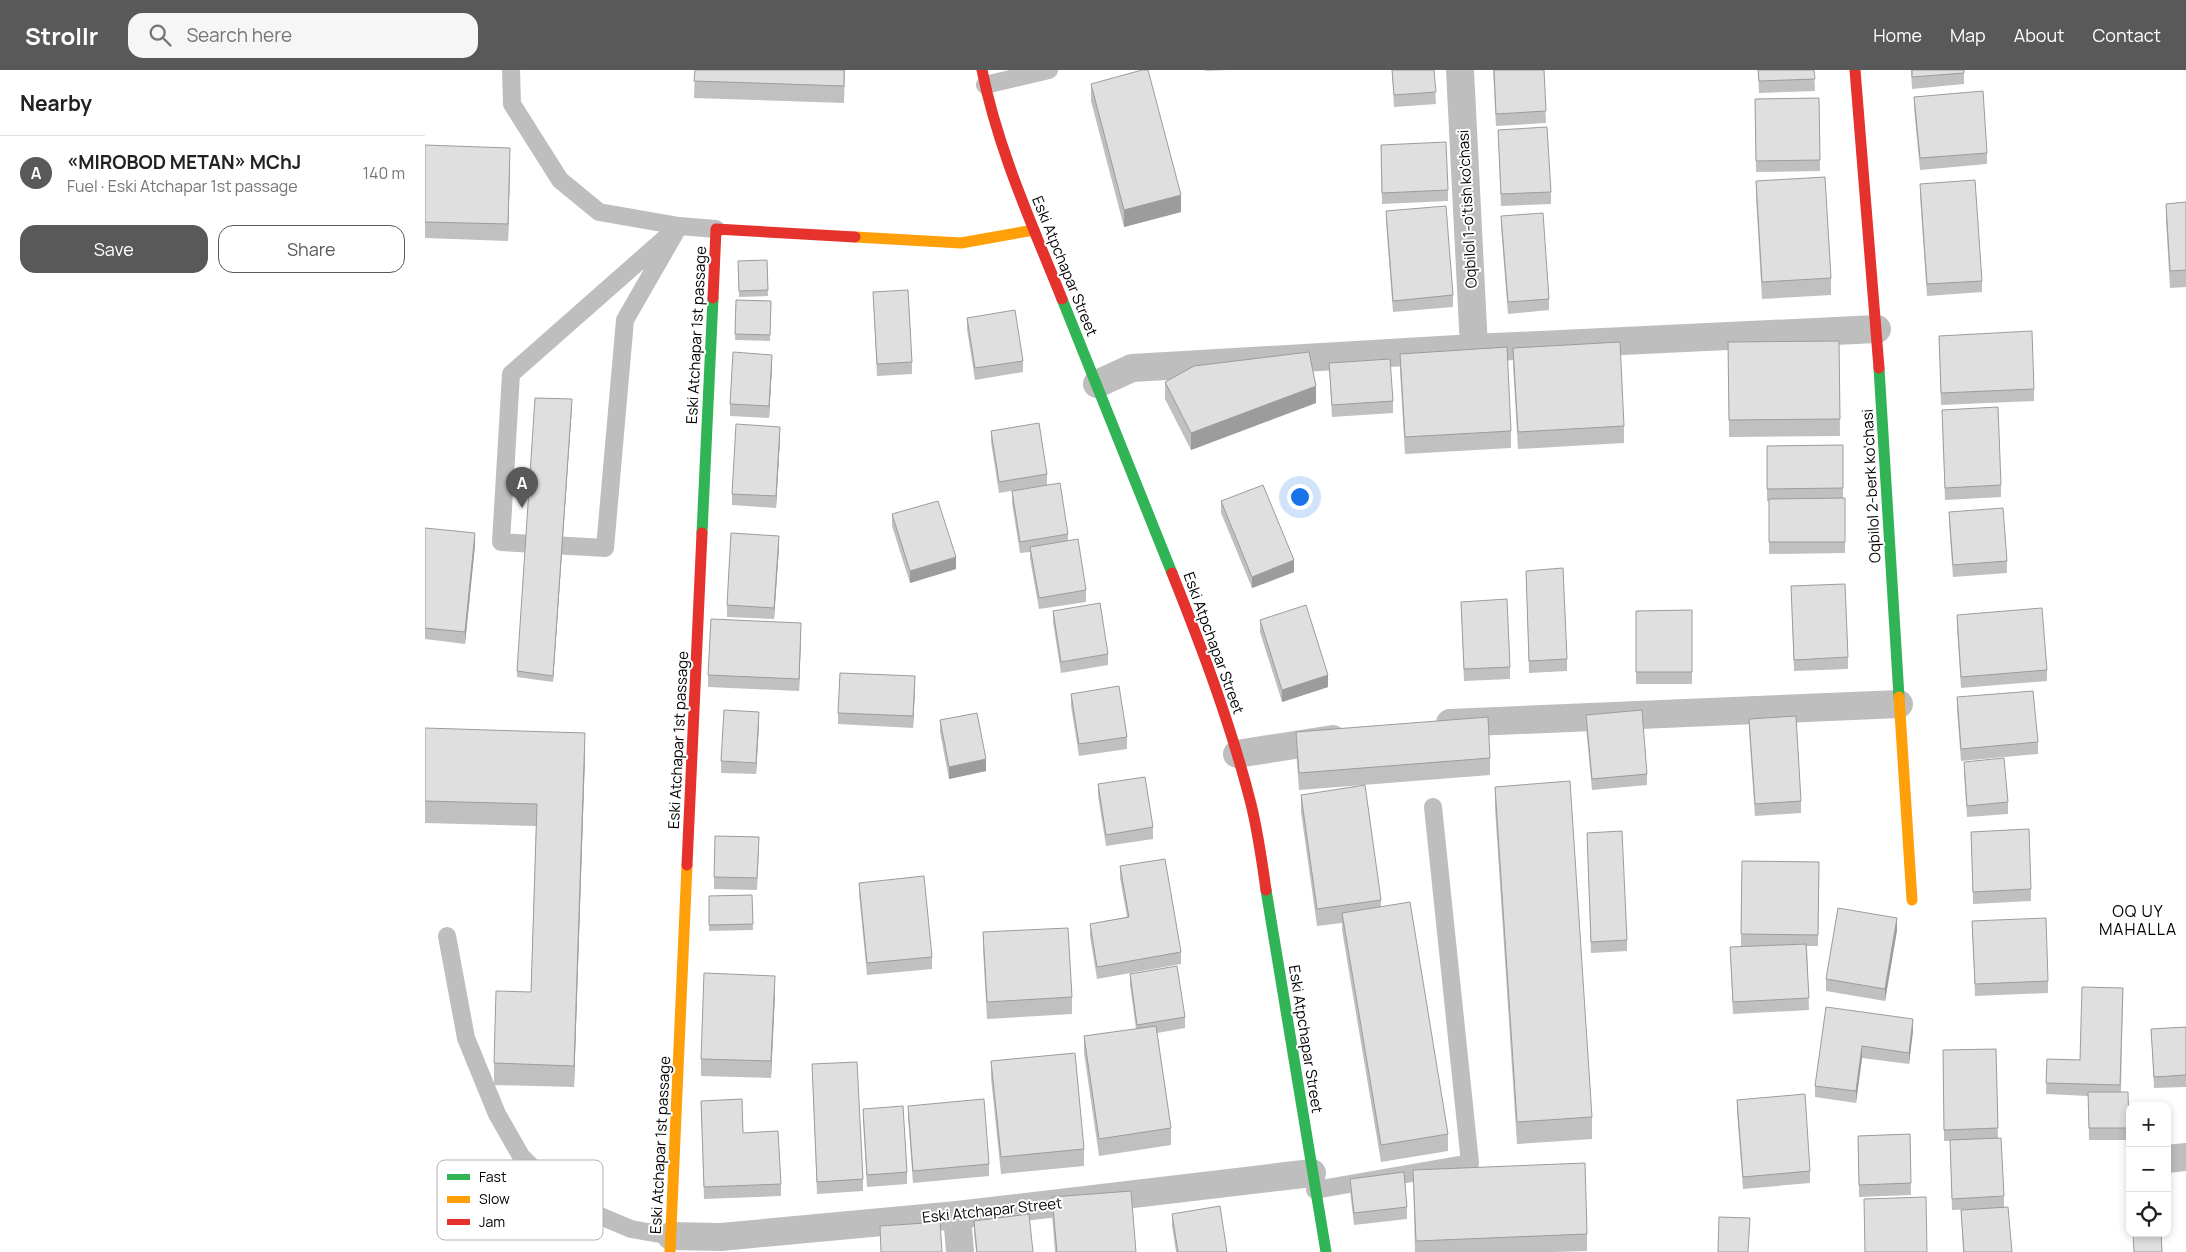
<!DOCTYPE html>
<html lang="en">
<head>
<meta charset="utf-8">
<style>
	body { margin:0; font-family:Manrope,sans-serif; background:#f6f6f6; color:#222 }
	.controls { position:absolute; right:15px; bottom:15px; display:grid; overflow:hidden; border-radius:10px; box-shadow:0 2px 8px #0003 }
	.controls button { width:45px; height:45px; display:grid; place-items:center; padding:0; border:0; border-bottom:1px solid #e0e0e0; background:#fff; color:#222; font:25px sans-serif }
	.you { position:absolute; left:874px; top:426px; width:18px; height:18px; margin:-12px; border:4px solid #fff; border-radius:50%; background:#1a73e8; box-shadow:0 0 0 8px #1a73e833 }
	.badge { display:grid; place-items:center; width:32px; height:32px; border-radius:50%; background:#595959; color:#fff; font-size:16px; font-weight:700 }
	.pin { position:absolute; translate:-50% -41px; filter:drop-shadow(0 1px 2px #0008) }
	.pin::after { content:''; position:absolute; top:26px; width:18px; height:15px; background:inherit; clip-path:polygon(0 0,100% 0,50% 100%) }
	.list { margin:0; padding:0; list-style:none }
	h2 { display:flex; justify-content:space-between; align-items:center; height:65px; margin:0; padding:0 20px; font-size:21px }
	h2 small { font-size:16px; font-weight:400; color:#767676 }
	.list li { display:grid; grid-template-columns:32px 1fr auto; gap:15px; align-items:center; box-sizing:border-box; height:75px; padding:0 20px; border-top:1px solid #e0e0e0 }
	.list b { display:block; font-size:19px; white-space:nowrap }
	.list p { margin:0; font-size:16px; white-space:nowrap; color:#767676 }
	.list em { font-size:16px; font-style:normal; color:#767676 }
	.actions { display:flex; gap:10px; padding:15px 20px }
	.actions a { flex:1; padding:11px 0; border:1px solid #595959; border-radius:15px; text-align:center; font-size:18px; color:#595959 }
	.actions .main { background:#595959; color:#fff }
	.icon { flex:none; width:28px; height:28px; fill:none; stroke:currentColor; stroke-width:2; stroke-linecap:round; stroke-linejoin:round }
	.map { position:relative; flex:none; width:1761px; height:1182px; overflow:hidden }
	header { display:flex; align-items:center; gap:30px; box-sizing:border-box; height:70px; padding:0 25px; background:#595959; color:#fff }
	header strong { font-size:24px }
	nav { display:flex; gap:28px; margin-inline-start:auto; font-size:18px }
	.search { width:350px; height:45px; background:#f6f6f6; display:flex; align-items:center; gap:12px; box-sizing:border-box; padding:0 18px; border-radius:15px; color:#767676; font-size:19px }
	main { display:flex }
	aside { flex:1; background:#fff }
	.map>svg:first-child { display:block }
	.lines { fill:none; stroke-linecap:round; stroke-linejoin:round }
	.lane { stroke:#bebebe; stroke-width:18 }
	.street { stroke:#bebebe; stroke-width:28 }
	.fast { stroke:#30b455; stroke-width:11 }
	.slow { stroke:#ff9f0a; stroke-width:11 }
	.jam { stroke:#e5322d; stroke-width:11 }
	.wall { fill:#c0c0c0 }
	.shaded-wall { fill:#9c9c9c }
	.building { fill:#dfdfdf; stroke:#9c9c9c }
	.labels { text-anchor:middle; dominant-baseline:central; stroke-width:4; stroke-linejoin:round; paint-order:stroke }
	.street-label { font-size:15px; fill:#000; stroke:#fff }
	.neighbourhood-label { font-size:16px; letter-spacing:1px; fill:#000; stroke:#fff }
	.key { fill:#fff; stroke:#b2b2b2; stroke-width:1 }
	.key-label { font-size:14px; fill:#000 }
</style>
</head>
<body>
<header>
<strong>Strollr</strong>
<div class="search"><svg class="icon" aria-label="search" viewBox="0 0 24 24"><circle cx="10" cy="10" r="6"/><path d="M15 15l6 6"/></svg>Search here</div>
<nav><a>Home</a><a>Map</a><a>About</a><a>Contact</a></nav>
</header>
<main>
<aside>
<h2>Nearby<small></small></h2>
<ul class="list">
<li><span class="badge">A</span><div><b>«MIROBOD METAN» MChJ</b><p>Fuel · Eski Atchapar 1st passage</p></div><em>140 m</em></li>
</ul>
<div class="actions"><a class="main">Save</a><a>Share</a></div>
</aside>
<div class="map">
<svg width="1761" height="1182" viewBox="0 0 1761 1182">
	<rect width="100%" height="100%" fill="#fff"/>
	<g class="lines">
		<g class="lane">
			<polyline points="86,0 87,34 135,110 174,142 254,156 291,159"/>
			<polyline points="560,15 624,0"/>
			<polygon points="254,156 200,250 180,478 76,472 86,304"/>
			<polyline points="22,866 41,968 72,1044 96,1086 142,1132 206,1159 246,1166"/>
			<polyline points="890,1120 1045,1093 1008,737"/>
		</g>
		<g class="street">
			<polyline points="1035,0 1049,278"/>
			<polyline points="672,314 707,298 1049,278 1452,259"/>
			<polyline points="1025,653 1474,634"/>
			<polyline points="812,684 908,669"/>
			<polyline points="1742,1089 1761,1087"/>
			<polyline points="532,1145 535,1182"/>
			<polyline points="246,1166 296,1167 532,1145 887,1103"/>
		</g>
		<g class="fast">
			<polyline points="637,229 747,503"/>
			<polyline points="1454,298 1474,627"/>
			<polyline points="277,463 288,228"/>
			<polyline points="841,820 901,1182"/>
		</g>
		<g class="slow">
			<polyline points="430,167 536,173 609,160"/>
			<polyline points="1474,627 1487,830"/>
			<polyline points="245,1182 262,795"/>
		</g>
		<g class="jam">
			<path d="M557 0C573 80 607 154 637 229"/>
			<polyline points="1430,0 1454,298"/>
			<polyline points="288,228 291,159 430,167"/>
			<path d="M747 503C777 578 806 655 826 734 833 762 837 791 841 820"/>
			<polyline points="262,795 277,463"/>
		</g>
	</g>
	<g class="wall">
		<polygon points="270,0 420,0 419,33 269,28"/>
		<polygon points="780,0 802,0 781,1"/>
		<polygon points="967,0 1009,0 1011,34 969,37"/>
		<polygon points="1068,0 1119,0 1121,53 1071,56"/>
		<polygon points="1333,0 1389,0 1390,21 1334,23"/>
		<polygon points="1486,0 1539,0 1539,14 1487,19"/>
		<polygon points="666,14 756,142 699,157 666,31"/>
		<polygon points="1489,27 1562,83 1562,94 1495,100 1489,38"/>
		<polygon points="1394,28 1395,101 1331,102 1330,29"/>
		<polygon points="1073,60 1126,122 1126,134 1076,136"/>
		<polygon points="0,75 85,95 83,171 0,168"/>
		<polygon points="956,75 1023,120 1023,131 957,134"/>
		<polygon points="1331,111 1406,208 1406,225 1337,229 1331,127"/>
		<polygon points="1495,114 1557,211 1557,222 1502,226 1495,126"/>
		<polygon points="1761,132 1761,217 1745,218 1741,150 1741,134"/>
		<polygon points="961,141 1028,225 1028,237 968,242 961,152"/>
		<polygon points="1076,146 1124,229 1124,240 1083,244 1076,157"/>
		<polygon points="342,190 343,226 314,227 313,191"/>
		<polygon points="448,222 487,292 487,304 452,306"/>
		<polygon points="311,230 346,231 345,271 310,270"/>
		<polygon points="542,248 598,291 598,302 550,310 542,259"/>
		<polygon points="1514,266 1609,319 1609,331 1516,335"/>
		<polygon points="1414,271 1415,366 1304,367 1303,272"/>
		<polygon points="1088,278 1199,356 1199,373 1093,379 1088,295"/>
		<polygon points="975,284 1086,361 1086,378 980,384 975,301"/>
		<polygon points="904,293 968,331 968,343 907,347"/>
		<polygon points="347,296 344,348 305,346 305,334"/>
		<polygon points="740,312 891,333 766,380 740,329"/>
		<polygon points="147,335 128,612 92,607 92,601"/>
		<polygon points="1517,340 1576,415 1576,427 1520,430"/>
		<polygon points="566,361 622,404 622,415 574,423 566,372"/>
		<polygon points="355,368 351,438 307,435 307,424"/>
		<polygon points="1418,375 1418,428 1420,428 1420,483 1344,484 1344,431 1342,431 1342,376"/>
		<polygon points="587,421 643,464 643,471 661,520 661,532 614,539 605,489 605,482 595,483 587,433"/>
		<polygon points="796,431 869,502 827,518 796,443"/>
		<polygon points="1524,442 1582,491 1582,503 1528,507 1524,453"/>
		<polygon points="467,444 531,499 485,513 467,456"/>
		<polygon points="0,458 50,475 40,574 0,569"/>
		<polygon points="354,477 349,549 302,547 302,535"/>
		<polygon points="1101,501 1142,589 1142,601 1104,603"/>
		<polygon points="1366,516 1423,587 1423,599 1369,601"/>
		<polygon points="1036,532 1085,597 1085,609 1039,611"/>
		<polygon points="1267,540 1267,614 1211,614 1211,541"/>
		<polygon points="628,541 683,584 683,595 636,603 628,552"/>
		<polygon points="1532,545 1622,600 1622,611 1536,618 1532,557"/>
		<polygon points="835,550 903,617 857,632 835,562"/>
		<polygon points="376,565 374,621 283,617 283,605"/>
		<polygon points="490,618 488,658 413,654 413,643"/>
		<polygon points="646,624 702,667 702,679 654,686 646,636"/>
		<polygon points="1532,627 1613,672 1613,684 1536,691 1532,639"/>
		<polygon points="1161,645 1222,704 1222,715 1167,720 1161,657"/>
		<polygon points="1324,649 1376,731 1376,743 1330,746 1324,661"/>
		<polygon points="515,650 561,701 524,709 515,662"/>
		<polygon points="334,654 331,704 296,703 296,691"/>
		<polygon points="0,658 160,685 149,1017 69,1015 69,993 106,922 111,756 0,753"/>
		<polygon points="871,662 1065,688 1065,705 874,720 871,679"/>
		<polygon points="1539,692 1583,732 1583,744 1542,747 1539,703"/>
		<polygon points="673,714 728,757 728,769 681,776 673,726"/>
		<polygon points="1070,717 1167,1047 1167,1069 1092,1074 1070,738"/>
		<polygon points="876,725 956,830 956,836 1023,1064 1023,1081 956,1092 917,860 917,853 892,856 876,742"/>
		<polygon points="1546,762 1606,819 1606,831 1548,834"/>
		<polygon points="1162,763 1202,870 1202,881 1166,883"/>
		<polygon points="334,778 332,820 289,819 289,807"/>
		<polygon points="1317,791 1394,792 1393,876 1382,876 1384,940 1308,944 1305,877 1334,876 1316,876"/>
		<polygon points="695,796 756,882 756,894 672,909 665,866 665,854 702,847 695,808"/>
		<polygon points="434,813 507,887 507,899 442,905 434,824"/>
		<polygon points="327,825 328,860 284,861 284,826"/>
		<polygon points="1547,851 1623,911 1623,923 1550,926"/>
		<polygon points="1472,860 1460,931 1401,921 1401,909"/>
		<polygon points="558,862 647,927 647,944 562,949 558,879"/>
		<polygon points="705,904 760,947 760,958 732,963 746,1058 746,1075 674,1086 659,983 659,966 711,959 705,915"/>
		<polygon points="1698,918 1696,1022 1703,1022 1704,1070 1664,1070 1663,1026 1621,1024 1622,989 1655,990"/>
		<polygon points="350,923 346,1008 276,1006 276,989"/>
		<polygon points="1401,937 1488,961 1484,994 1437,988 1431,1033 1390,1027 1390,1016"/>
		<polygon points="1761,957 1761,1017 1729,1018 1726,959"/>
		<polygon points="1571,979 1573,1068 1579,1126 1579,1137 1587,1182 1538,1182 1536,1140 1553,1139 1527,1140 1525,1071 1519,1071 1518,980"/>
		<polygon points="566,991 659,1079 659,1096 576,1104 566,1008"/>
		<polygon points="387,994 438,1109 438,1121 392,1124"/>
		<polygon points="1312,1030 1385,1101 1385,1113 1318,1119 1312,1042"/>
		<polygon points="276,1031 318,1063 356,1114 356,1126 279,1129"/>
		<polygon points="483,1036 564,1094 564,1106 488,1113 483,1047"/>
		<polygon points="438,1039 482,1102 482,1114 442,1117 438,1050"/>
		<polygon points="1485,1064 1486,1125 1434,1127 1433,1066"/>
		<polygon points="988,1100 1162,1164 1162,1181 1128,1182 990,1182"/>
		<polygon points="925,1109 982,1137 982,1149 929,1155 925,1121"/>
		<polygon points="627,1127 711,1182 630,1182 627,1144"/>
		<polygon points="747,1144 802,1182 751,1182 747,1156"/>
		<polygon points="549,1151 608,1182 551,1182 549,1162"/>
	</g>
	<g class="shaded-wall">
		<polygon points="85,78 85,95 83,171 83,154"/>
		<polygon points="756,125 756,142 699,157 699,140"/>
		<polygon points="347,285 347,296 344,348 344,336"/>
		<polygon points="891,316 891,333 766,380 766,363"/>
		<polygon points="147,329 147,335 128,612 128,606"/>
		<polygon points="355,357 355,368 351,438 351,426"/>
		<polygon points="50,463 50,475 40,574 40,562"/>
		<polygon points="354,466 354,477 349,549 349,538"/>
		<polygon points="531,487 531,499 485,513 485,501"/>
		<polygon points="869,490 869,502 827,518 827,507"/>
		<polygon points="376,553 376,565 374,621 374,609"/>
		<polygon points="903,605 903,617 857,632 857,620"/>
		<polygon points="490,606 490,618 488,658 488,646"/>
		<polygon points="334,642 334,654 331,704 331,693"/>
		<polygon points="160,663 160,685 149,1017 149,996"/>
		<polygon points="561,689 561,701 524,709 524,697"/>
		<polygon points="1472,848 1472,860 1460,931 1460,919"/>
		<polygon points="350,906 350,923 346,1008 346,991"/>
		<polygon points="1488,949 1488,961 1484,994 1484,983"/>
		<polygon points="1437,976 1437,988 1431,1033 1431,1021"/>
	</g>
	<g class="building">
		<polygon points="270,0 419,0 419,16 269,11"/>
		<polygon points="717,0 723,0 756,125 699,140 666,14"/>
		<polygon points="967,0 1009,0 1011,22 969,25"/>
		<polygon points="1069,0 1119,0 1121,41 1071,44"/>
		<polygon points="1333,0 1389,0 1390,9 1334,11"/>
		<polygon points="1487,0 1539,0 1539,3 1487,7"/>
		<polygon points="1558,21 1562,83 1495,88 1489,27"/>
		<polygon points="1394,28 1395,90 1331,91 1330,29"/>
		<polygon points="1122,57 1126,122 1076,124 1073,60"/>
		<polygon points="1021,72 1023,120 957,123 956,75"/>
		<polygon points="0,75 85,78 83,154 0,152"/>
		<polygon points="1400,107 1406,208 1337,212 1331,111"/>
		<polygon points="1550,110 1557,211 1502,214 1495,114"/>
		<polygon points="1761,132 1761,200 1745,201 1741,134"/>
		<polygon points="1021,136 1028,225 968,231 961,141"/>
		<polygon points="1118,143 1124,229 1083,232 1076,146"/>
		<polygon points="342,190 343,220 314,221 313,191"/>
		<polygon points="483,220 487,292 452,294 448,222"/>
		<polygon points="311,230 346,231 345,265 310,264"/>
		<polygon points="590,240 598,291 550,298 542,248"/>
		<polygon points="1607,261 1609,319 1516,323 1514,266"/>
		<polygon points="1414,271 1415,349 1304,350 1303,272"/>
		<polygon points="1195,272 1199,356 1093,362 1088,278"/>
		<polygon points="1082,277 1086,361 980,367 975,284"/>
		<polygon points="308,282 347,285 344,336 305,334"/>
		<polygon points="884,282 891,316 766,363 740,312 769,296"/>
		<polygon points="965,289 968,331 907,335 904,293"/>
		<polygon points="110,328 147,329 128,606 92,601"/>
		<polygon points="1573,337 1576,415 1520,418 1517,340"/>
		<polygon points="614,353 622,404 574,412 566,361"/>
		<polygon points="311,354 355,357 351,426 307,424"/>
		<polygon points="1418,375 1418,418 1342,419 1342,376"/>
		<polygon points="635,413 643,464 595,472 587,421"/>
		<polygon points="838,415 869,490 827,507 796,431"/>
		<polygon points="1420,428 1420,472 1344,472 1344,429"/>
		<polygon points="513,431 531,487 485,501 467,444"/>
		<polygon points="1578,438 1582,491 1528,495 1524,442"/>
		<polygon points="0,458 50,463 40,562 0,558"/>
		<polygon points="306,463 354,466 349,538 302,535"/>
		<polygon points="653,469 661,520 614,528 605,477"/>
		<polygon points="1138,498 1142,589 1104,591 1101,501"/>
		<polygon points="1420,514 1423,587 1369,590 1366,516"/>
		<polygon points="1082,529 1085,597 1039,599 1036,532"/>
		<polygon points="675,533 683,584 636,592 628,541"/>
		<polygon points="881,535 903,605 857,620 835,550"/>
		<polygon points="1617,538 1622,600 1536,607 1532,545"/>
		<polygon points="1267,540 1267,602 1211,602 1211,541"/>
		<polygon points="286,549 376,553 374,609 283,605"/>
		<polygon points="415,603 490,606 488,646 413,643"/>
		<polygon points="694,616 702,667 654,674 646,624"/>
		<polygon points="1608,621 1613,672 1536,679 1532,627"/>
		<polygon points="299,640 334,642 331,693 296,691"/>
		<polygon points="1217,640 1222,704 1167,709 1161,645"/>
		<polygon points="552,643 561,689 524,697 515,650"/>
		<polygon points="1371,646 1376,731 1330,734 1324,649"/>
		<polygon points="1063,647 1065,688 874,703 871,662"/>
		<polygon points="0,658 160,663 149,996 69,993 71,921 106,922 112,734 0,731"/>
		<polygon points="1579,688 1583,732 1542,736 1539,692"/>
		<polygon points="720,707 728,757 681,765 673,714"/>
		<polygon points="1145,711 1167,1047 1092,1052 1070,717"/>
		<polygon points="940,715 956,830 892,839 876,725"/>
		<polygon points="1604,759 1606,819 1548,822 1546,762"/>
		<polygon points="1197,761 1202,870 1166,872 1162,763"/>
		<polygon points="290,766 334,767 332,808 289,807"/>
		<polygon points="740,789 756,882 672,897 665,854 704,847 695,796"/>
		<polygon points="1317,791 1394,792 1393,865 1316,864"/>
		<polygon points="499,806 507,887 442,893 434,813"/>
		<polygon points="327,825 328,854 284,855 284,826"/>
		<polygon points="985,832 1023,1064 956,1075 917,843"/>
		<polygon points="1413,838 1472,848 1460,919 1401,909"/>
		<polygon points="1621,848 1623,911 1550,914 1547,851"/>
		<polygon points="643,858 647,927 562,932 558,862"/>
		<polygon points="1381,874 1384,928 1308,932 1305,877"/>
		<polygon points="752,896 760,947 712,955 705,904"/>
		<polygon points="279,903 350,906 346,991 276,989"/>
		<polygon points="1657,917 1698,918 1695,1015 1621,1013 1622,989 1655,990"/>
		<polygon points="1401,937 1488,949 1484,983 1437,976 1431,1021 1390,1016"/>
		<polygon points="731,956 746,1058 674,1069 659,966"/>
		<polygon points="1761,957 1761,1005 1729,1007 1726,959"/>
		<polygon points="1571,979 1573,1058 1519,1060 1518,980"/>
		<polygon points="650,983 659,1079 576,1087 566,991"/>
		<polygon points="432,992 438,1109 392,1112 387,994"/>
		<polygon points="1663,1022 1703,1022 1704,1058 1664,1058"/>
		<polygon points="1380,1024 1385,1101 1318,1107 1312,1030"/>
		<polygon points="317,1029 318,1063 353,1061 356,1114 279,1117 276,1031"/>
		<polygon points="559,1029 564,1094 488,1101 483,1036"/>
		<polygon points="478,1036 482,1102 442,1105 438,1039"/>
		<polygon points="1485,1064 1486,1113 1434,1115 1433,1066"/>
		<polygon points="1576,1068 1579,1126 1527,1129 1525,1070"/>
		<polygon points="1160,1093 1162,1164 991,1171 988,1100"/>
		<polygon points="979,1102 982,1137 929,1143 925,1109"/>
		<polygon points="706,1121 711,1182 632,1182 627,1127"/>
		<polygon points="1501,1127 1502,1182 1440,1182 1439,1129"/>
		<polygon points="795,1136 802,1182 753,1182 747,1144"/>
		<polygon points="1583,1137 1587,1182 1539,1182 1536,1140"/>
		<polygon points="604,1144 608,1182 552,1182 549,1151"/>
		<polygon points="1294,1147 1325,1148 1323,1182 1293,1182"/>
		<polygon points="515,1152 517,1182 456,1182 455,1156"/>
		<polygon points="1708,1163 1736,1163 1737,1182 1709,1182"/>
	</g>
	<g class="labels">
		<g class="street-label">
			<text transform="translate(1042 139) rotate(-93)">Oqbilol 1-o'tish ko'chasi</text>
			<text transform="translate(640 196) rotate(68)">Eski Atpchapar Street</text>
			<text transform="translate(271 265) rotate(-87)">Eski Atchapar 1st passage</text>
			<text transform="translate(1446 416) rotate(-93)">Oqbilol 2-berk ko'chasi</text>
			<text transform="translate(789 573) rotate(70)">Eski Atpchapar Street</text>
			<text transform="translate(253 670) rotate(-87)">Eski Atchapar 1st passage</text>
			<text transform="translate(881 969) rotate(81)">Eski Atpchapar Street</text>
			<text transform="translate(235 1075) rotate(-87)">Eski Atchapar 1st passage</text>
			<text transform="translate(567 1140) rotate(-6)">Eski Atchapar Street</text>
		</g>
		<g class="neighbourhood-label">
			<text x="1713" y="841">OQ UY<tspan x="1713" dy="18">MAHALLA</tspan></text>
		</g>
	</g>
	<rect x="12" y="1090" width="166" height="80" rx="8" class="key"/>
	<rect x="22" y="1104" width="23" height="6" fill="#30b455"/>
	<rect x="22" y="1126" width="23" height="7" fill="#ff9f0a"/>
	<rect x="22" y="1149" width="23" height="6" fill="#e5322d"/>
	<g class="key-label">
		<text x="54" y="1112">Fast</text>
		<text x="54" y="1134">Slow</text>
		<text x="54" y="1157">Jam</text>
	</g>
</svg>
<div class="controls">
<button>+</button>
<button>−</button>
<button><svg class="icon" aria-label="locate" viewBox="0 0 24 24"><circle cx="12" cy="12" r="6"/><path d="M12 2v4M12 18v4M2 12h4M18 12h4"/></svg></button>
</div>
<div class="you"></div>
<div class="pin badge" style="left:97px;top:438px">A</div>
</div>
</main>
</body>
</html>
